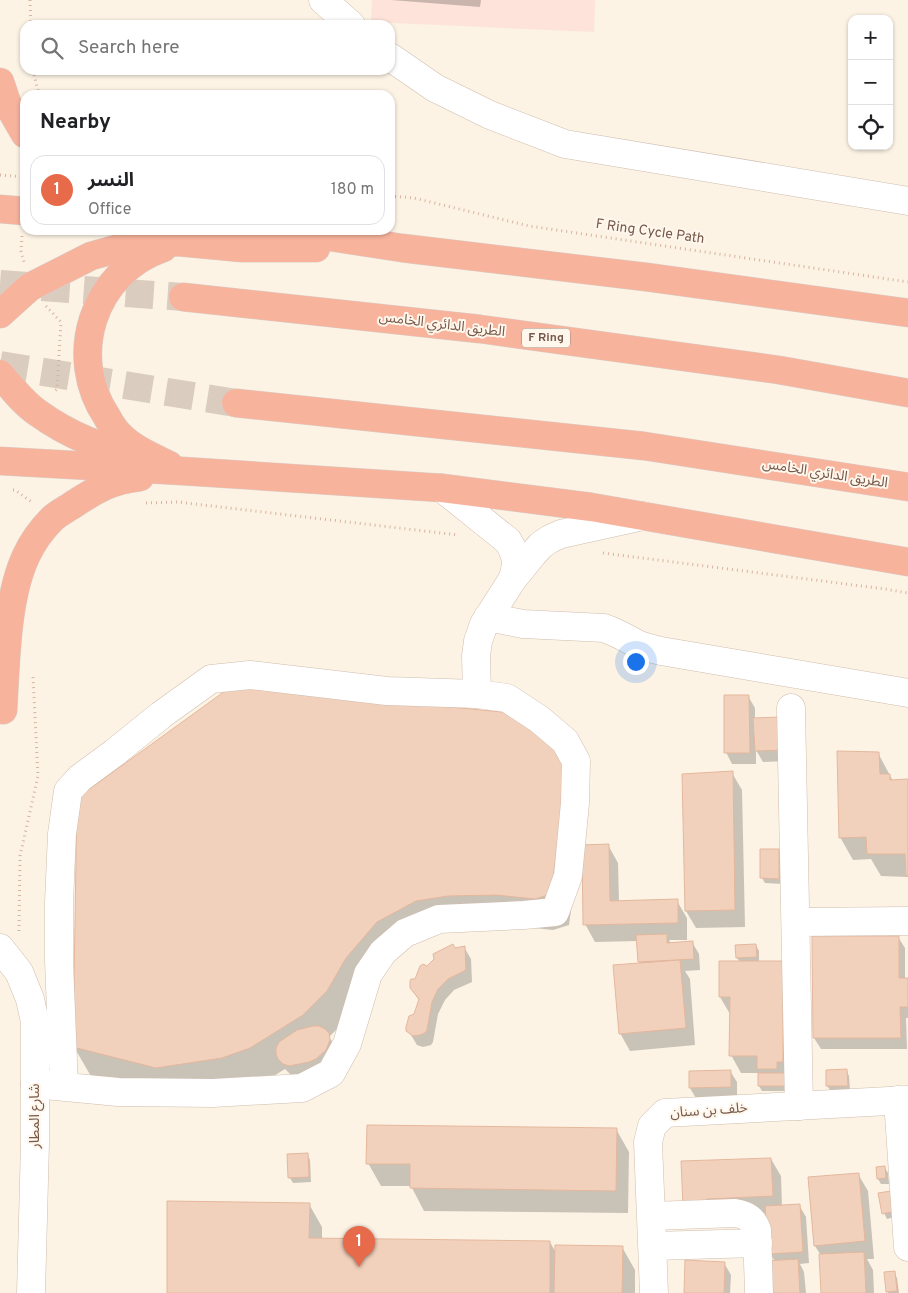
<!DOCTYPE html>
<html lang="en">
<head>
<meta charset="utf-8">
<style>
	body { margin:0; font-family:Overpass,"Noto Sans Arabic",sans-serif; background:#f6f6f6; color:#202124 }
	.controls { position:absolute; right:15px; top:15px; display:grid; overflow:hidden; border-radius:10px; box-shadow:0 1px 4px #0004 }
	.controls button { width:45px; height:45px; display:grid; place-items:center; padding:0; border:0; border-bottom:1px solid #e0e0e0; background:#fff; color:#202124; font:25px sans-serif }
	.you { position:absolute; left:635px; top:661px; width:18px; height:18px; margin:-12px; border:4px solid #fff; border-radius:50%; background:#1a73e8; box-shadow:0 0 0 8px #1a73e833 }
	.badge { display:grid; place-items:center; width:32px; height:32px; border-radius:50%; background:#e76b4a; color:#fff; font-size:16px; font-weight:700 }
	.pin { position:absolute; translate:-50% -41px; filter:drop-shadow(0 1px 2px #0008) }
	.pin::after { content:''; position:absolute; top:26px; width:18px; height:15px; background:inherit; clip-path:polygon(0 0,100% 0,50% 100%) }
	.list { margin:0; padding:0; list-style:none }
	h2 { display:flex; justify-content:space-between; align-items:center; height:65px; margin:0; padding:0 20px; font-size:21px }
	h2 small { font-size:16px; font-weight:400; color:#757577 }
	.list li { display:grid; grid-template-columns:32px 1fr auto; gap:15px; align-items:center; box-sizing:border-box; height:70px; margin:0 10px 10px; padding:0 10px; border:1px solid #e0e0e0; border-radius:15px }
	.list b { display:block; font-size:19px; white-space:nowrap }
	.list p { margin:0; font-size:16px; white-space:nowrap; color:#757577 }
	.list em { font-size:16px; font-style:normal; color:#757577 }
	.icon { flex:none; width:28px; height:28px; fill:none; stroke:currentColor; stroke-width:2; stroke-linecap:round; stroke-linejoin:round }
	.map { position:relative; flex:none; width:908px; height:1293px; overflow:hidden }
	.search { position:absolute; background:#fff; box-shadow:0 1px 4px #0004; left:20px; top:20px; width:375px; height:55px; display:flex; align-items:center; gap:12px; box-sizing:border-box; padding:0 18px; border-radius:15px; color:#757577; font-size:19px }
	.panel { position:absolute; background:#fff; box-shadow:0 1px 4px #0004; left:20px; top:90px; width:375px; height:145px; border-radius:15px }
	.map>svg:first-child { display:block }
	.commercial { fill:#fde3d9 }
	.shadow { fill:#0003 }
	.building { fill:#f2d1bc; stroke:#e5b79d }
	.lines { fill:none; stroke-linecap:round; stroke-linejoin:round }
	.highway-tunnel { stroke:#daccbe; stroke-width:28; stroke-dasharray:28 14; stroke-linecap:butt }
	.minor-casing { stroke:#d0bdae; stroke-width:29 }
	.highway-casing { stroke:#d9d1cc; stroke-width:29 }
	.path { stroke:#d7b49f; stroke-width:3; stroke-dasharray:1 4; stroke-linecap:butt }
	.minor { stroke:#fff; stroke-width:28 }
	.highway { stroke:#f7b39c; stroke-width:28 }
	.labels { text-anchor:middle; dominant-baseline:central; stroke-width:4; stroke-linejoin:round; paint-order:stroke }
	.shield { fill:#fff7ec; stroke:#9f887b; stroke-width:1 }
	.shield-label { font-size:12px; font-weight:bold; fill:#76594a }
	.street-label { font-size:14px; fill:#76594a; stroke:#fff7ec }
</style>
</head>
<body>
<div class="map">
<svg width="908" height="1293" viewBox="0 0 908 1293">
	<rect width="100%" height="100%" fill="#fcf3e5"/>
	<polygon class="commercial" points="372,0 595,0 594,32 371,22"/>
	<g class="shadow">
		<polygon points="391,0 481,0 480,7"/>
		<polygon points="748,696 755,708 755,719 788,761 763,762 756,750 756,764 732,764 726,752"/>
		<polygon points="878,753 893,781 908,780 908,877 881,876 871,859 853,860 840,837"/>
		<polygon points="732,773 742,790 745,927 696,928 686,911"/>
		<polygon points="585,804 569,925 553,930 515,926 434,932 395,953 344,1022 329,1037 335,1046 332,1062 297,1077 291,1075 285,1069 269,1079 241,1089 92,1078 74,1047"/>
		<polygon points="608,845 618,863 619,902 677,901 687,918 687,940 669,940 671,944 692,942 699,954 700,970 685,971 690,979 695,1045 630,1051 620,1033 641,965 639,962 638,941 595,942 585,924"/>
		<polygon points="779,850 782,855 782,884 765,883 762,878"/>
		<polygon points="898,937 905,948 905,979 908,979 908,1018 906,1018 907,1049 821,1049 814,1038"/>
		<polygon points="756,945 759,951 759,962 783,963 799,1091 762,1091 759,1086 759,1073 741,1073 731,1055 730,1014 720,997 740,962 737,958"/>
		<polygon points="464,947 471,959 472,982 454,990 445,1000 438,1014 433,1042 431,1045 423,1047 417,1045 408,1030 415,1015 420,1002 411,988 427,968 455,950"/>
		<polygon points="846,1070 849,1076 850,1091 831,1091 827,1086"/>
		<polygon points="730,1071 737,1082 737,1099 697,1100 690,1088 690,1073"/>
		<polygon points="616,1129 629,1152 628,1213 424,1211 411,1186 381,1186 368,1163"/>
		<polygon points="307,1154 310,1160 311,1182 293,1183 290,1178"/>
		<polygon points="771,1159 781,1176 782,1206 799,1205 806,1217 809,1263 800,1264 804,1272 806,1293 767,1293 775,1261 770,1254 767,1213 716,1216 684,1206"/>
		<polygon points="885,1168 888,1173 889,1184 881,1184 878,1179"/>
		<polygon points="858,1174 868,1191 874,1259 867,1259 873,1270 874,1293 822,1293 820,1254 815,1246"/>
		<polygon points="879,1194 897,1216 887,1219 884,1213"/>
		<polygon points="309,1204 322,1227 322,1239 550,1242 556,1253 622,1247 635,1270 635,1293 168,1293"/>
		<polygon points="724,1263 731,1275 730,1293 686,1293"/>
		<polygon points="894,1272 897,1278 899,1293 888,1293 887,1291"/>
	</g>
	<g class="building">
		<polygon points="232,686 512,713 554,745 567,772 551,894 535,899 496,895 448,896 416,901 377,922 346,958 327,991 303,1015 250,1048 222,1058 156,1068 73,1047 77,798"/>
		<polygon points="724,695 749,695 750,753 724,753"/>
		<polygon points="781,717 782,750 755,751 753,718"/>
		<polygon points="837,751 879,752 880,774 890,774 890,780 908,779 908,876 906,876 905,854 867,854 866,837 839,838"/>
		<polygon points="733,771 735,910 685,911 682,774"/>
		<polygon points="609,844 610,901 678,899 678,923 583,925 582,845"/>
		<polygon points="760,849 779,849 779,879 760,878"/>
		<polygon points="667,934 667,943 693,941 694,959 638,962 636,935"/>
		<polygon points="812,936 899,936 899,978 908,978 908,1007 900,1007 901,1038 813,1038"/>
		<polygon points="453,944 455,948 465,946 466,970 448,979 438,989 432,1002 427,1030 425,1033 420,1035 413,1036 406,1031 406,1027 409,1016 414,1014 419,999 410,988 410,981 411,979 415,979 420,966 423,964 427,966 434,959 433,954"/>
		<polygon points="756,944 757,957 736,958 735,945"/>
		<polygon points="680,960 686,1028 619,1034 613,965"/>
		<polygon points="719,961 783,961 783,1062 777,1062 777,1069 757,1069 757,1056 729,1056 730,997 719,997"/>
		<polygon points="313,1026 319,1026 325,1029 329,1033 330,1040 326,1050 316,1059 309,1062 289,1066 283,1064 278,1059 276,1054 276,1048 279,1042 297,1030"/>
		<polygon points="847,1069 848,1086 826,1086 826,1070"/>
		<polygon points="731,1070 731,1087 689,1088 689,1071"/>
		<polygon points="758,1073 796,1073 797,1086 758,1086"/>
		<polygon points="367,1125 617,1128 616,1191 410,1188 410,1164 366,1164"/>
		<polygon points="308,1153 309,1177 288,1178 287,1154"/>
		<polygon points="771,1158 773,1196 707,1199 707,1205 683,1206 681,1161"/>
		<polygon points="885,1166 886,1178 877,1179 876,1167"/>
		<polygon points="859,1173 865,1241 814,1246 808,1177"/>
		<polygon points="891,1191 895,1211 882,1214 878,1193"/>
		<polygon points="167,1201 310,1203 309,1238 550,1241 550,1293 167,1293"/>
		<polygon points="800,1204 803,1252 769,1254 765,1206"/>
		<polygon points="555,1245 623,1246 622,1293 554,1293"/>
		<polygon points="864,1252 866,1293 821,1293 819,1254"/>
		<polygon points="798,1259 800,1293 766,1293 764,1261"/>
		<polygon points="685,1260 725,1262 724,1293 684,1293"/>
		<polygon points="895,1271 897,1291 886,1292 884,1272"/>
	</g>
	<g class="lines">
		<g class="highway-tunnel">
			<polyline points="0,284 183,297"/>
			<polyline points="0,365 236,403"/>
		</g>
		<defs>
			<g id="minor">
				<polyline points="323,0 351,25"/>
				<polyline points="390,57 435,88 490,115 565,144 908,201"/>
				<path d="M442 488 508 541C517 556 518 564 512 580"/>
				<path d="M488 617 523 624 604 628C616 632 626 638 637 644 645 647 653 649 661 651L908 693"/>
				<polyline points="477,694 476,656 478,641 484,624 512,580 533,554 541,545 550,539 561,534 643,516"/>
				<polyline points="791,708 799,1106"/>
				<polyline points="796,922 908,921"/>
				<polyline points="0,948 19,972 30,999 35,1022 35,1143 31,1293"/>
				<polyline points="35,1084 118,1092 213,1093 302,1088 331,1073 347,1044 368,974 383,952 405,933 439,919 524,915 555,912 568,876 575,803 576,761 565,741 539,719 507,698 477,694 387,691 250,675 211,679 161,715 114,753 80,778 68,791 62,834 59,902 59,961 64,1087"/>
				<polyline points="898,1100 908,1247"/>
				<path d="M652 1216 735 1213C747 1215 753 1219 757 1230L759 1293"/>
				<polyline points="653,1246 758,1243"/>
				<polyline points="654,1293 648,1142 652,1126 665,1113 908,1100"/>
			</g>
			<g id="highway">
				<polyline points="0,82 7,103 25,134"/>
				<polyline points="0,209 25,211"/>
				<polyline points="285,230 402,248 646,277 908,313"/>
				<path d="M163 248C93 272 66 356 107 417 109 421 112 426 115 430 130 448 149 455 169 465"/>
				<polyline points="183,297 480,329 779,370 908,393"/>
				<polyline points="0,314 30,287 91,256 120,248 148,243 178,242 242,248 316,248"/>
				<path d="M0 374C12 388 23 403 38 413 70 436 102 448 140 458"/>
				<polyline points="236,403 644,446 908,487"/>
				<polyline points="0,461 182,471 442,488 591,507 908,562"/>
				<path d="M3 710C6 663 6 599 26 556 32 543 42 529 52 519 58 513 67 509 74 504 97 489 112 480 140 477"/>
			</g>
		</defs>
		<use href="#minor" class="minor-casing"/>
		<use href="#highway" class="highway-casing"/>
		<g class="path">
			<polyline points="30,0 31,25"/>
			<polyline points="33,70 39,95"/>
			<polyline points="0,175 25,177"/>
			<polyline points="390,196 414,198 529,226 908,282"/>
			<polyline points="22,236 21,251 24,262"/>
			<polyline points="46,306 61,322 57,389 54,392"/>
			<polyline points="13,490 15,490 33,503"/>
			<polyline points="146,503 178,502 458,535"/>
			<polyline points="603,553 885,589 908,593"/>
			<polyline points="19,931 20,856 38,776 33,677"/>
		</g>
		<use href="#minor" class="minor"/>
		<use href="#highway" class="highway"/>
	</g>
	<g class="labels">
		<rect class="shield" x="522" y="328.5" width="48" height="19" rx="4"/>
		<g class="shield-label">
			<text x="546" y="338">F Ring</text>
		</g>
		<g class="street-label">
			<text transform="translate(650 232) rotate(8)">F Ring Cycle Path</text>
			<text transform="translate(442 325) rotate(7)">الطريق الدائري الخامس</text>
			<text transform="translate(825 474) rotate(9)">الطريق الدائري الخامس</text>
			<text transform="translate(709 1111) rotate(-4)">خلف بن سنان</text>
			<text transform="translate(35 1116) rotate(-90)">شارع المطار</text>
		</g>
	</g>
</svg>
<div class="controls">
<button>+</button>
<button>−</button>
<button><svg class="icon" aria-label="locate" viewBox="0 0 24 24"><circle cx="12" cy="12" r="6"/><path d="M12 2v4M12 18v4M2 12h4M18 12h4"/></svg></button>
</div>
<div class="you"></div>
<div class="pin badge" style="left:359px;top:1267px">1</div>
<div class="search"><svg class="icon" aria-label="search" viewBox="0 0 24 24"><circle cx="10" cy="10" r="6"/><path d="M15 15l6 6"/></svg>Search here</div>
<section class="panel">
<h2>Nearby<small></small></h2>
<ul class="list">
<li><span class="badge">1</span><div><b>النسر</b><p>Office</p></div><em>180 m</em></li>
</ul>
</section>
</div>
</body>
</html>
